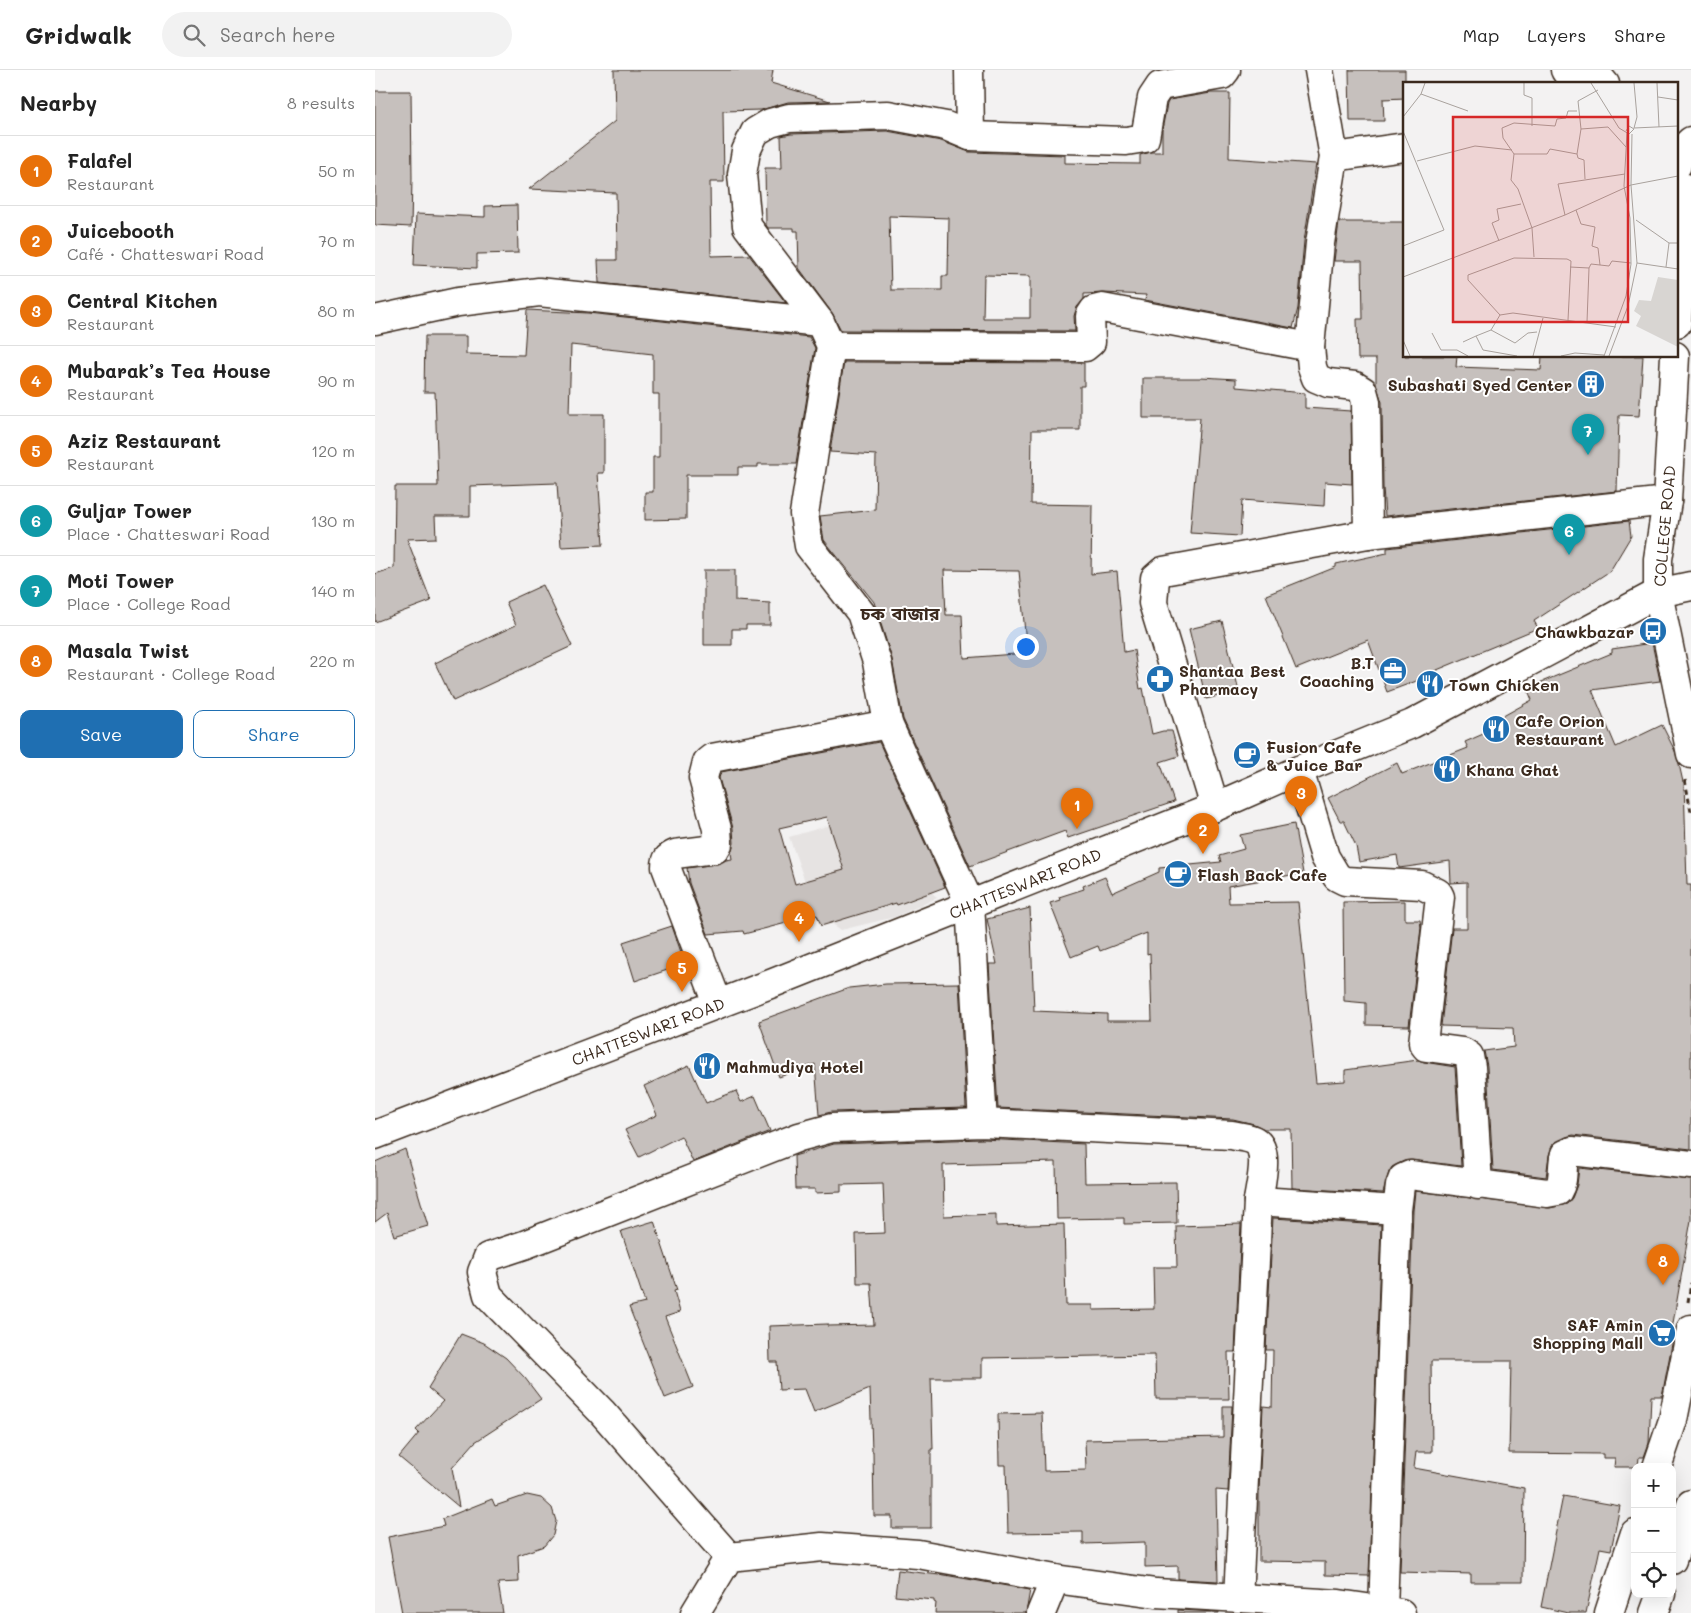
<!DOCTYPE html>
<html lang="en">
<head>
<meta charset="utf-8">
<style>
	body { margin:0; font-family:Mali,"Noto Sans Bengali",sans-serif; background:#f2f2f2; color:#222 }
	.controls { position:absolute; right:15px; bottom:15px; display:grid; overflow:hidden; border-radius:10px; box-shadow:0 5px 20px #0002 }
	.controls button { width:45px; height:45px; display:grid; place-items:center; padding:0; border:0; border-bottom:1px solid #e0e0e0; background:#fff; color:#222; font:25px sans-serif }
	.you { position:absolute; left:650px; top:576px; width:18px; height:18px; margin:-12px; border:4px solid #fff; border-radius:50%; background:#1a73e8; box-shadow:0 0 0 8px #1a73e833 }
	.badge { display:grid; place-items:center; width:32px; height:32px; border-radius:50%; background:#1f6fb2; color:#fff; font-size:16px; font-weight:700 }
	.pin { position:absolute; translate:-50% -41px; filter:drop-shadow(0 1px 2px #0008) }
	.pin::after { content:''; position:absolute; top:26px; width:18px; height:15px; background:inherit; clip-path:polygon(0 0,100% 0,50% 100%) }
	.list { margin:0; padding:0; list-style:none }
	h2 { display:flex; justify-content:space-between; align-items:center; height:65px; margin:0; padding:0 20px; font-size:21px }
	h2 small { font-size:16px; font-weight:400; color:#767676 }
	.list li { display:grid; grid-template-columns:32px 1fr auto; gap:15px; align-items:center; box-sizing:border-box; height:70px; padding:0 20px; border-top:1px solid #e0e0e0 }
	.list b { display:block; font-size:19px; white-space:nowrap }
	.list p { margin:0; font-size:16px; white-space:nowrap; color:#767676 }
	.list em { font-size:16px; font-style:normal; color:#767676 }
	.actions { display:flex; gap:10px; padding:15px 20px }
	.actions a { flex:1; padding:11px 0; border:1px solid #1f6fb2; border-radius:10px; text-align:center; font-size:18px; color:#1f6fb2 }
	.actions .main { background:#1f6fb2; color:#fff }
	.icon { flex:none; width:28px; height:28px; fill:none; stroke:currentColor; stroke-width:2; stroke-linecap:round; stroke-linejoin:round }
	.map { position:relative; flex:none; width:1316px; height:1543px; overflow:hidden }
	header { display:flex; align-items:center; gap:30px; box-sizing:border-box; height:70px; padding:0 25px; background:#fff; border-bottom:1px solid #e0e0e0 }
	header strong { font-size:24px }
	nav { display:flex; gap:28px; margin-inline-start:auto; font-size:18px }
	.search { width:350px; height:45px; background:#f2f2f2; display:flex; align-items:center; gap:12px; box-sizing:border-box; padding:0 18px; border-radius:28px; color:#767676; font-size:19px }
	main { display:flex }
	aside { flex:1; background:#fff }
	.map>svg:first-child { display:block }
	.built { fill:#e6e3e2 }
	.building { fill:#c6c0bd; stroke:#3b2a1e; fill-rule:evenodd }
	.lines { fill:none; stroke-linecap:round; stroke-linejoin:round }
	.street-casing { stroke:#3b2a1e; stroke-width:31 }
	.secondary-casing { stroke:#3b2a1e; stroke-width:31 }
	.primary-casing { stroke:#3b2a1e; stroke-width:31 }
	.path { stroke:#3b2a1e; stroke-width:3; stroke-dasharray:5 4; stroke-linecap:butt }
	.street { stroke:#fff; stroke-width:28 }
	.secondary { stroke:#fff; stroke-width:28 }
	.primary { stroke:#fff; stroke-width:28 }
	.labels { text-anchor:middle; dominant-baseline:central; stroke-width:4; stroke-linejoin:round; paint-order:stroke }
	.poi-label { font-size:16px; font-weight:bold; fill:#3b2a1e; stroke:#fff; text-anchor:start }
	.street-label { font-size:16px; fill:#3b2a1e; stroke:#fff }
	.neighbourhood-label { font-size:18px; font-weight:bold; fill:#3b2a1e; stroke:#fff }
	.inset-road { fill:none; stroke:#a9a29d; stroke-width:1 }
	.view { fill:#d62828; fill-opacity:0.15; stroke:#d62828; stroke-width:2.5 }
	.inset-edge { fill:none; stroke:#3b2a1e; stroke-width:2.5 }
</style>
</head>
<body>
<header>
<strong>Gridwalk</strong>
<div class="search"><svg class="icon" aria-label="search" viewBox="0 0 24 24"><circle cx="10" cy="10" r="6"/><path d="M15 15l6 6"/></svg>Search here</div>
<nav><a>Map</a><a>Layers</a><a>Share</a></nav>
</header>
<main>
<aside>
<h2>Nearby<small>8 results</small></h2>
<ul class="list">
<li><span class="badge" style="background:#e8710a">1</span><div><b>Falafel</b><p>Restaurant</p></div><em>50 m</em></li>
<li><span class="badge" style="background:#e8710a">2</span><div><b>Juicebooth</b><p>Café · Chatteswari Road</p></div><em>70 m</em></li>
<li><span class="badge" style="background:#e8710a">3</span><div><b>Central Kitchen</b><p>Restaurant</p></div><em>80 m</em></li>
<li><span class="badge" style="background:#e8710a">4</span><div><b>Mubarak’s Tea House</b><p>Restaurant</p></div><em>90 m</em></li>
<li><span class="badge" style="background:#e8710a">5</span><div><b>Aziz Restaurant</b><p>Restaurant</p></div><em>120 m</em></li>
<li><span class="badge" style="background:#0f9aa8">6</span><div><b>Guljar Tower</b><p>Place · Chatteswari Road</p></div><em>130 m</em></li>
<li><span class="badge" style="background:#0f9aa8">7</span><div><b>Moti Tower</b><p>Place · College Road</p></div><em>140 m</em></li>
<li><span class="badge" style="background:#e8710a">8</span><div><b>Masala Twist</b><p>Restaurant · College Road</p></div><em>220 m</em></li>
</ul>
<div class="actions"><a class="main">Save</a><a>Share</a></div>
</aside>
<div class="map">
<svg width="1316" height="1543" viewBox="0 0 1316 1543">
	<rect width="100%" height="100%" fill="#f3f2f2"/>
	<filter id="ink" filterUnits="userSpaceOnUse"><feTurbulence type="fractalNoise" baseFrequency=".02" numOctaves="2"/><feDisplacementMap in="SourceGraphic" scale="10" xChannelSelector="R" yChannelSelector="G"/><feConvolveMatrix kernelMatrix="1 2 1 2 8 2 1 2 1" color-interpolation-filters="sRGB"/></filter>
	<g filter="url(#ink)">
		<polygon class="built" points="490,745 562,828 520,847 466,860 441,842 414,767"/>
		<g class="building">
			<polygon points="239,0 398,0 396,13 455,31 413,32 386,40 348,41 349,112 335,112 336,186 374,185 411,233 224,213 223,190 242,190 241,123 154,119 240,51"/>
			<polygon points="974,0 1030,0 1030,28 1008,29 1009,51 975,51"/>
			<polygon points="0,21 36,21 37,108 36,157 0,155"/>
			<path d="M836 23H855L854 88 941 94 929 171 923 238 918 258 770 230 771 225 729 223 709 224V229L702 237 699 246 700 261 466 260 457 243 424 198 423 161H419V158H393L391 155 390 98H407L406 66 416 64 512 61 566 71 594 82 690 85V93L765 94V85L776 82H787V60L792 34 794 30ZM514 146 574 148 573 206H567V220H516ZM609 205 655 206V248H608Z"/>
			<polygon points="142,135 143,183 102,184 102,198 39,195 41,144 110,147 110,136"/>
			<polygon points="964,152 1030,152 1030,286 1082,286 1081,297 1166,300 1167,286 1268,286 1264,346 1244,345 1242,421 1010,446 1008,417 1007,332 1001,314 1001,289 983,289 982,249 988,249 987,191 959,191"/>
			<polygon points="152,240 213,243 434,267 440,278 421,394 383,394 383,397 363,397 363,405 311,405 311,449 270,450 270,422 278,422 278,387 284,387 284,324 278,324 278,284 196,275 194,344 229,344 229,403 223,403 228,475 186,477 182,413 95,416 95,446 60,446 61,468 32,469 56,531 0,552 0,504 19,498 20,416 63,416 60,322 49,322 50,266 91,266 91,284 149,285"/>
			<path d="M469 292 709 293V316H705V360H657L656 434 717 435 716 504 742 501 749 582 759 580 765 619 768 618 777 664 788 661H797L804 686 785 692 799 732 693 768 690 761 595 796 528 649 517 589 499 532 449 470 445 446 500 440 501 385 455 382ZM569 500 644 501 652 583 589 588 587 545H571Z"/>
			<polygon points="826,307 861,309 861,317 930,323 930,338 976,341 977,414 950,412 949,436 867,430 865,466 815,463 825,348 768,348 768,308 826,308"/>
			<polygon points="1254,451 1256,466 1235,501 1159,551 1163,558 1062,600 1063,603 1012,622 993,570 921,599 891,525 961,497 961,494 1012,483 1012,478"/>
			<polygon points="329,500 360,500 360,531 395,533 395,555 371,555 371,559 357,559 357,575 329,575"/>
			<polygon points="168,515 197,576 78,631 60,593 141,555 131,532"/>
			<polygon points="847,551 864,621 831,629 814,559"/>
			<polygon points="1277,573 1285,611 1217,620 1241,677 1287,655 1300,681 1304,694 1308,712 1309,712 1312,815 1316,815 1316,1079 1198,1065 1191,1067 1178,1074 1174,1085 1171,1107 1118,1100 1112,996 1109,981 1139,977 1138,958 1066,956 1077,858 1092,858 1092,812 1076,813 1075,791 1024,798 1022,785 984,792 981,776 969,751 965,751 953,728 1022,693 1027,704 1093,678 1090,672 1115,661 1112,655 1157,630 1152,618 1237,583 1237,579"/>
			<path d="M504 672 570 817 522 835 521 833 446 856 442 845 369 864 368 861 333 864 314 813 312 798 342 794 351 790 357 789 356 783 359 773 358 758 344 708 346 702ZM452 747 469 800 420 814 404 758Z"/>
			<polygon points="919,754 928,803 853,816 854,833 923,832 941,1013 970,1011 970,1000 1043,990 1049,992 1080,997 1086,1096 1037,1090 1029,1091 1017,1097 1014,1102 1008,1123 917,1118 916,1059 889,1059 879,1054 858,1049 623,1038 614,894 622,894 612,849 655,838 659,941 732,944 732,951 777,951 775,883 772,884 772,863 725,881 723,876 696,887 675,833 685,830 684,827 709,819 708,816 730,807 737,823 784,802 784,798 846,792 844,786 869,779 865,765"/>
			<polygon points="1030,831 1030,850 1045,850 1046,858 1034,956 991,955 991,933 969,931 968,832"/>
			<polygon points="297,856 310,894 260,911 248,872"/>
			<polygon points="584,913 591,1038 456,1042 444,1045 440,994 404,1007 384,951 474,918 511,914"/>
			<polygon points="314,995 331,1033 361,1021 366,1032 380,1026 395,1061 318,1092 306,1066 264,1087 250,1060 282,1045 269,1016"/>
			<polygon points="608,1069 709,1074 710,1113 801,1112 802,1153 749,1154 749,1148 682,1149 681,1092 568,1095 569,1146 621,1144 621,1156 689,1154 691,1235 718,1235 718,1240 779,1239 778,1197 802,1197 801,1156 866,1154 860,1282 853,1282 854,1329 781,1329 780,1285 607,1288 607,1308 556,1308 558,1379 556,1379 556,1458 517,1458 517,1446 499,1446 498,1381 497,1381 495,1319 439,1342 430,1319 404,1320 402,1292 395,1292 394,1256 453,1254 453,1256 499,1255 496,1213 482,1213 481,1164 510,1163 508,1114 466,1115 466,1122 440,1123 440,1119 420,1119 419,1086 459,1074"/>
			<polygon points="30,1079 53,1156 19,1166 12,1143 0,1152 0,1092"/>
			<polygon points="1204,1098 1316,1110 1316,1150 1298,1253 1297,1274 1287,1326 1276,1326 1274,1373 1269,1387 1264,1387 1263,1397 1239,1397 1240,1388 1228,1388 1228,1384 1134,1383 1136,1291 1056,1291 1057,1382 1041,1382 1039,1398 1149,1418 1148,1512 1096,1512 1096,1504 1025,1502 1038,1141 1040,1121 1175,1138 1192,1134 1197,1128 1202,1115"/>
			<polygon points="898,1148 1006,1155 994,1506 950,1505 950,1492 884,1491 884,1421 888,1336 897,1337 898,1280 891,1280"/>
			<polygon points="279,1151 302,1220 299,1221 305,1242 290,1247 318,1317 290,1328 254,1237 270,1233 246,1161"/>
			<polygon points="86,1264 109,1273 131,1288 150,1308 166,1329 100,1372 77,1398 84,1437 24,1387 44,1363 41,1360 68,1331 53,1318"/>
			<polygon points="848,1336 857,1336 853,1421 841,1420 843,1511 803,1509 803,1496 770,1497 770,1472 708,1474 708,1462 633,1463 631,1395 624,1395 623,1344 667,1343 669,1401 711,1400 710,1370 848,1367"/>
			<polygon points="152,1425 166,1428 177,1438 181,1451 178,1465 169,1476 143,1485 144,1512 123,1513 128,1543 27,1543 13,1467 69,1456 67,1449 117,1429 120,1436"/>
			<polygon points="1188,1426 1245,1436 1236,1480 1225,1478 1211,1543 1193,1543 1166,1537"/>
			<polygon points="523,1500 564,1505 564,1504 655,1520 651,1543 560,1543 561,1533 559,1532 559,1530 520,1526"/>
			<polygon points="803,1540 844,1542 844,1543 803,1543"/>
		</g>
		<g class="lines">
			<defs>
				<g id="street">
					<polyline points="594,0 595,66"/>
					<polyline points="944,0 959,87 945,173 935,277 937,297 941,308 953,313 980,316 988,321 991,332 993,464"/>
					<polyline points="959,87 1030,77"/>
					<polyline points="0,250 83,232 164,222 445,252"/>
					<polyline points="456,276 710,277 716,272 715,246 719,240 727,238 935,277"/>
					<polyline points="924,700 950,787 962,807 970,811 1047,815 1063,823 1065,827 1048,973 1051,977 1088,982 1094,986 1096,997 1103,1115"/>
					<polyline points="840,737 778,533 780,508 788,501 993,464 1292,431"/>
					<path d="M343 934 291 797C291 789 293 787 300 784L340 779 343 774 342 759 328 708 332 692 337 688 513 654"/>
					<polyline points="608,1053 595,834 513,654 502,592 486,543 434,476 429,444 456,276 445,252 372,156 367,104 371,81 380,62 395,53 414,48 513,45 571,56 595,66 751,71 770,68 777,28 785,16 847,5 851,0"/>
					<path d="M883 1131 1022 1140 1025 1116 1028 1108 1035 1105 1172 1123 1183 1121C1190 1110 1186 1096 1190 1084L1197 1081 1316 1095"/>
					<path d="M354 1487 227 1342 113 1225 107 1202 113 1187 149 1175 424 1067 457 1058 608 1053 857 1065C864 1067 874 1067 880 1071 895 1080 885 1116 883 1131L863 1528"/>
					<polyline points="1008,1540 1022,1140"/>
					<polyline points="320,1543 354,1487 447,1477 543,1484 680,1509 781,1523 964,1534 1026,1543"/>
					<polyline points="666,1543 680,1509"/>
				</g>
				<g id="secondary">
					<polyline points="1190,0 1199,14"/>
					<polyline points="1218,0 1230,14"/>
					<polyline points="0,1065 398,913 840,737 924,700 1037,654 1283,523 1316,516"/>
				</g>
				<g id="primary">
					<path d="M1302 95C1303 84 1308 78 1316 71"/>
					<polyline points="1302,253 1311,118"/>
					<polyline points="1300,286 1292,431 1283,489 1283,523 1316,684"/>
					<polyline points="1282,1397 1298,1350 1316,1259"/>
					<polyline points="1297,1490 1316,1434"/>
					<polyline points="1234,1543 1260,1463"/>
					<polyline points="1279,1543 1286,1524"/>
				</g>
			</defs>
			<use href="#street" class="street-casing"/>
			<use href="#secondary" class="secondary-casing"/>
			<use href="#primary" class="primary-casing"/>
			<g class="path">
				<polyline points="1310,710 1316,742"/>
				<polyline points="1313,1232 1316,1213"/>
			</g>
			<use href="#street" class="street"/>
			<use href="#secondary" class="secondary"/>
			<use href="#primary" class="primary"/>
		</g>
	</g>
	<defs>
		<symbol id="building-disc" viewBox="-11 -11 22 22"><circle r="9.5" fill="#1f6fb2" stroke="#fff"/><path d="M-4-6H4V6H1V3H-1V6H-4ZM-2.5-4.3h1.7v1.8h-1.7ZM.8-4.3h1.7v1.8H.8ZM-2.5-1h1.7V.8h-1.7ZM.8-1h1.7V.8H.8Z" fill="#fff"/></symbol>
		<symbol id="bus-disc" viewBox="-11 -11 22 22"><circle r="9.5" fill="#1f6fb2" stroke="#fff"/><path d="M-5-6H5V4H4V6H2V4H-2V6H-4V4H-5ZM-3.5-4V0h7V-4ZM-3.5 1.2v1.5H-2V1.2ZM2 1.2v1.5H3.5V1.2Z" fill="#fff"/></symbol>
		<symbol id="office-disc" viewBox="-11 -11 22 22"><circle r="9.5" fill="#1f6fb2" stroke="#fff"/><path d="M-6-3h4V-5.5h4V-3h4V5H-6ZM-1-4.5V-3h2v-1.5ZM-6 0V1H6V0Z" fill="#fff"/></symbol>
		<symbol id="pharmacy-disc" viewBox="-11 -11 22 22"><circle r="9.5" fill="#1f6fb2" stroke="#fff"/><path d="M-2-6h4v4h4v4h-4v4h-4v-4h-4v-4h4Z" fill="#fff"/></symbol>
		<symbol id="restaurant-disc" viewBox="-11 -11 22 22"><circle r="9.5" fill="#1f6fb2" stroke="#fff"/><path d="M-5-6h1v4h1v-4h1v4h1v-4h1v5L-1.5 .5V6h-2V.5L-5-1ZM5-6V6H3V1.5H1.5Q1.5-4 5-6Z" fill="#fff"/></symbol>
		<symbol id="cafe-disc" viewBox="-11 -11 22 22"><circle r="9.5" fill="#1f6fb2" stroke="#fff"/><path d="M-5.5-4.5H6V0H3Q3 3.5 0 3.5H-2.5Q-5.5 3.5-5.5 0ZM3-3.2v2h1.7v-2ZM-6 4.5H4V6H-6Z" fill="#fff"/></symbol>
		<symbol id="supermarket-disc" viewBox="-11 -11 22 22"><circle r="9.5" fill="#1f6fb2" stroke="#fff"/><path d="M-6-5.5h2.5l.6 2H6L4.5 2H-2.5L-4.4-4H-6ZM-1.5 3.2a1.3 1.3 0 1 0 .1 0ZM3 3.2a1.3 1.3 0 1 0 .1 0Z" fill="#fff"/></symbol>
	</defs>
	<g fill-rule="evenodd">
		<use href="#building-disc" x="1200" y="298" width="32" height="32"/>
		<use href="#bus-disc" x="1262" y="545" width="32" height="32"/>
		<use href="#office-disc" x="1002" y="585" width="32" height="32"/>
		<use href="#pharmacy-disc" x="769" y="593" width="32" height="32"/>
		<use href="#restaurant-disc" x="1039" y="598" width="32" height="32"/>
		<use href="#restaurant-disc" x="1105" y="643" width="32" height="32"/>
		<use href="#cafe-disc" x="856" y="669" width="32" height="32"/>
		<use href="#restaurant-disc" x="1056" y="683" width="32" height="32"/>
		<use href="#cafe-disc" x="787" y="788" width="32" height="32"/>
		<use href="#restaurant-disc" x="316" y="980" width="32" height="32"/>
		<use href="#supermarket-disc" x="1271" y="1247" width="32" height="32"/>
	</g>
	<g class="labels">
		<g class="poi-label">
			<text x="1197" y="314" text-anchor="end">Subashati Syed Center</text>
			<text x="1259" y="561" text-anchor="end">Chawkbazar</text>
			<text x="999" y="592" text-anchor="end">B.T<tspan x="999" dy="18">Coaching</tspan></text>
			<text x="804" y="600">Shantaa Best<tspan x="804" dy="18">Pharmacy</tspan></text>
			<text x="1074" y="614">Town Chicken</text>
			<text x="1140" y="650">Cafe Orion<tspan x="1140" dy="18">Restaurant</tspan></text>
			<text x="891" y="676">Fusion Cafe<tspan x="891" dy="18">&amp; Juice Bar</tspan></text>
			<text x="1091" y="699">Khana Ghat</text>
			<text x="822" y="804">Flash Back Cafe</text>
			<text x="351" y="996">Mahmudiya Hotel</text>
			<text x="1268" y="1254" text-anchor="end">SAF Amin<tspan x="1268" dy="18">Shopping Mall</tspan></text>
		</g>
		<g class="street-label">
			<text transform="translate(1289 456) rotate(-85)">COLLEGE ROAD</text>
			<text transform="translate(650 813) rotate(-22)">CHATTESWARI ROAD</text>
			<text transform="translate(273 961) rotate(-21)">CHATTESWARI ROAD</text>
		</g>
		<g class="neighbourhood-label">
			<text x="525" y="543">চক বাজার</text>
		</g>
	</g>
	<g transform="translate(1028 12)">
		<rect width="275" height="275" fill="#f3f2f2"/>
		<path d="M255 195 275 198V265L233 244 238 234 231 229 236 218 248 219Z" fill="#d8d5d2"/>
		<path class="inset-road" d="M121 1V13L129 16V44M188 1 216 46 226 52 231 47 226 44 223 49M231 1 234 35 231 46 275 44M254 1 256 45M18 12 65 29M255 15 275 18M0 35 18 12 22 1M178 47 205 45 223 65M0 49 41 148 0 164M111 72H144L147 67 174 72M14 79 72 64 109 68M182 97 181 78 175 76 174 72 178 47 175 19 195 8M228 103 275 94M173 128 178 142 192 145 189 164 195 166 197 183M162 133 155 102 222 92M233 138 266 161H275M96 159 89 141 96 138 94 127 118 122M131 175 129 146 115 107 108 98 111 72 100 56 99 46 111 41 152 44 154 37 163 36 165 29H174M234 181 275 187M167 185 186 186 188 182 206 184 209 179 228 181M263 185 266 161M0 195 162 133 228 103M97 233 65 198V193L111 176 164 177 168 179 165 238M184 240 186 186M134 250 125 251 112 261 88 248 97 233 110 231 213 245M29 251 38 268H54L65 274M73 254 88 248M0 258 7 274M60 260 73 254 80 268 114 274M130 274 140 236M158 274 172 271 201 273M201 274 223 214 228 182 227 136 221 104 224 51M206 274 225 224 234 181 228 103 229 52"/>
		<path class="view" d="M50 35H225V240H50Z"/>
		<rect width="275" height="275" class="inset-edge"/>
	</g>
</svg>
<div class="controls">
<button>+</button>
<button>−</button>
<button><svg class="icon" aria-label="locate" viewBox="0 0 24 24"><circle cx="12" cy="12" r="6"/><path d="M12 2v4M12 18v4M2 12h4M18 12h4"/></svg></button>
</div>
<div class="you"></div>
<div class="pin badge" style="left:702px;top:759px;background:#e8710a">1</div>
<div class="pin badge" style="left:828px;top:784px;background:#e8710a">2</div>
<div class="pin badge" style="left:926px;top:747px;background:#e8710a">3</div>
<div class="pin badge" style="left:424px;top:872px;background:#e8710a">4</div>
<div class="pin badge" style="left:307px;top:922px;background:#e8710a">5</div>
<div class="pin badge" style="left:1194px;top:485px;background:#0f9aa8">6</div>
<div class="pin badge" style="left:1213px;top:385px;background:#0f9aa8">7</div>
<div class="pin badge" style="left:1288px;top:1215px;background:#e8710a">8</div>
</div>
</main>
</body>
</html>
